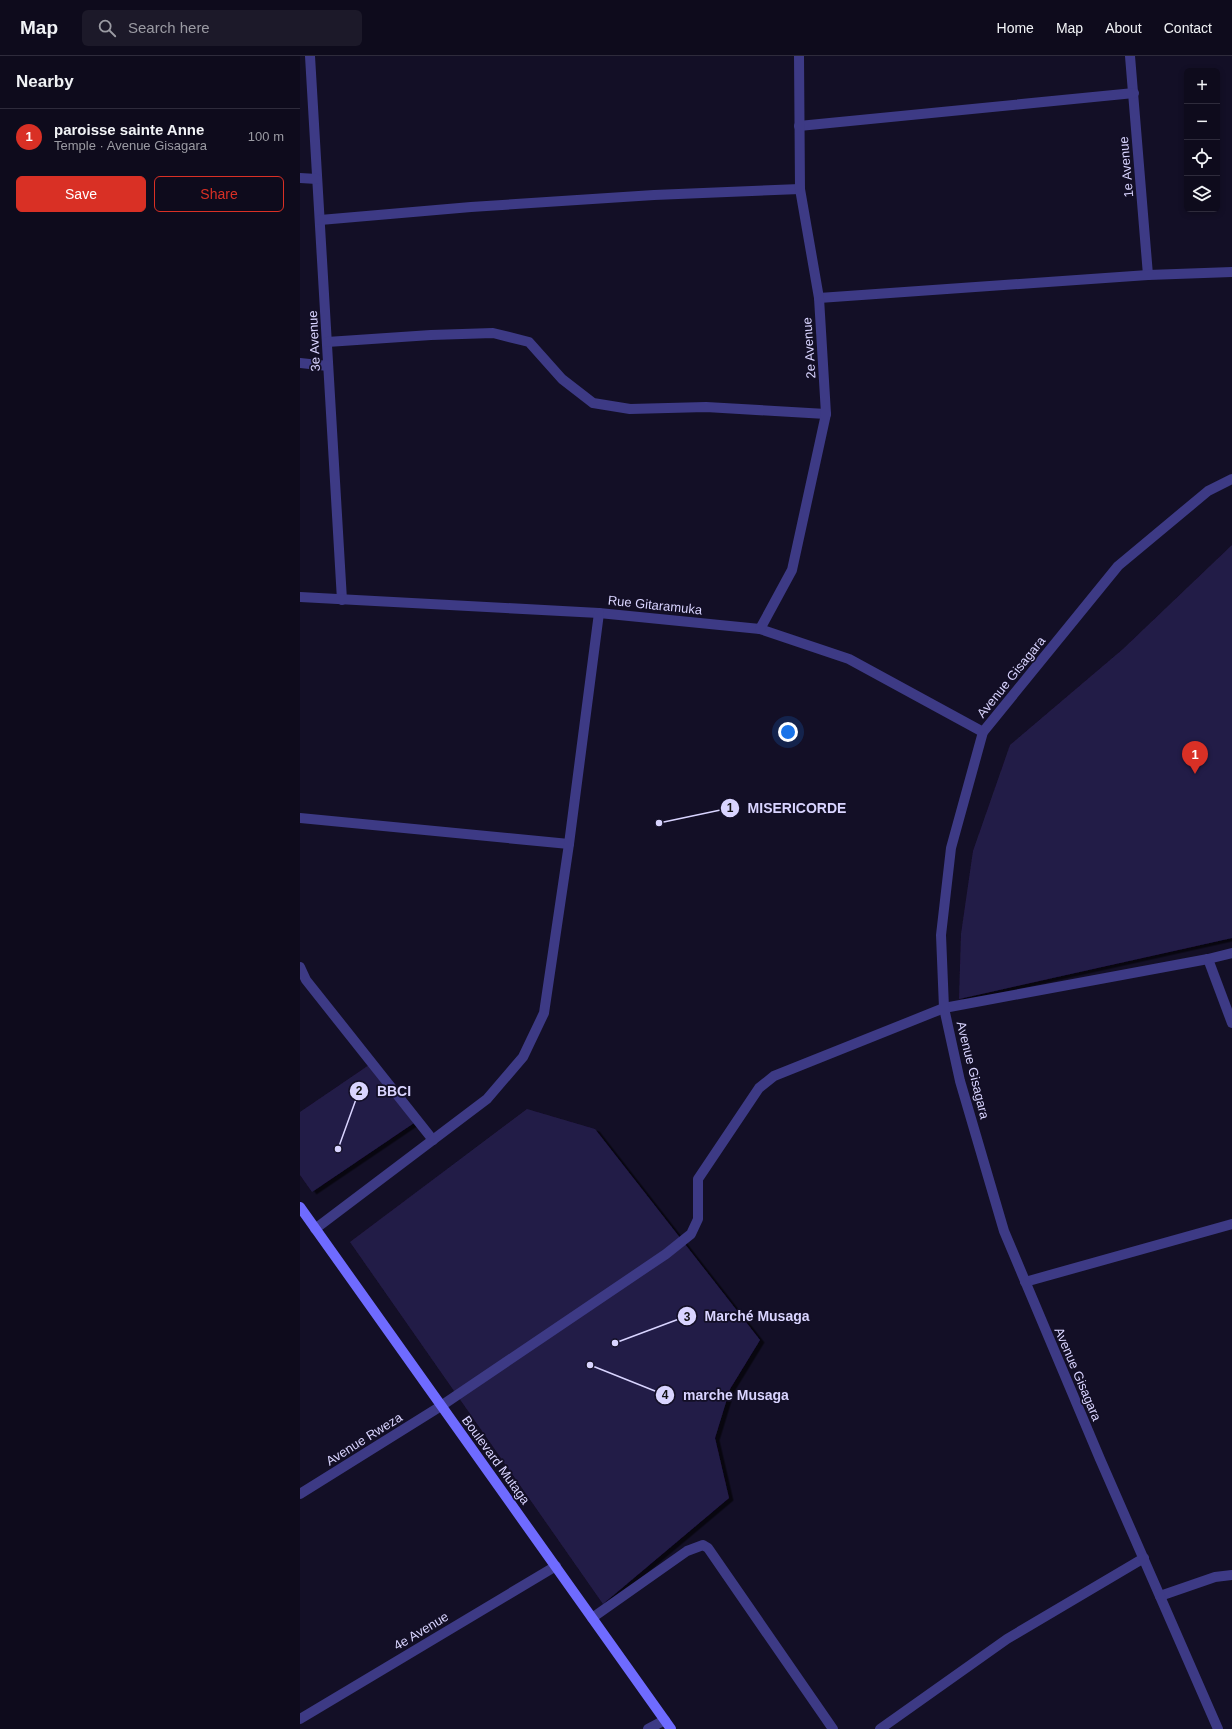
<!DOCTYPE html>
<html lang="en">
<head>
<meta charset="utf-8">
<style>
	body { margin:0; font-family:Arial,sans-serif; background:#1c1929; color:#f1f3f6 }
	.controls { position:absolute; right:12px; top:12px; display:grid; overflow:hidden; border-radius:6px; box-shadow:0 2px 6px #0003 }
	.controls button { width:36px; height:36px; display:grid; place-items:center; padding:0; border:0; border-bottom:1px solid #2e2b3b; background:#0e0b1c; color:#f1f3f6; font:20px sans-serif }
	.you { position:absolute; left:488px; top:676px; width:14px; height:14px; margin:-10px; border:3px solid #fff; border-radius:50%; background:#1a73e8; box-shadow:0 0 0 6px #1a73e833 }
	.badge { display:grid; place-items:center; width:26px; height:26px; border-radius:50%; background:#d93025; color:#fff; font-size:13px; font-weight:700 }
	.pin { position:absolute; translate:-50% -33px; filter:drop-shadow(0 1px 2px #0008) }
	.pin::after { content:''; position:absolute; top:21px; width:14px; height:12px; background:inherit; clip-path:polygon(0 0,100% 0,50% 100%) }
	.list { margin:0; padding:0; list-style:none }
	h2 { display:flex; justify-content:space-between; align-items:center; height:52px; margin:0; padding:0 16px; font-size:17px }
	h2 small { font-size:13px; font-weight:400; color:#9b9ba3 }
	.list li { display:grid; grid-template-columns:26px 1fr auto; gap:12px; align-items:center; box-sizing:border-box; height:56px; padding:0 16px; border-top:1px solid #2e2b3b }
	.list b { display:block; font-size:15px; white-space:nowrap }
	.list p { margin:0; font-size:13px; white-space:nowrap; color:#9b9ba3 }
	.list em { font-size:13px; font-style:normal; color:#9b9ba3 }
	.actions { display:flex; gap:8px; padding:12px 16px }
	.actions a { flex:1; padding:9px 0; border:1px solid #d93025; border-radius:6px; text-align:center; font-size:14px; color:#d93025 }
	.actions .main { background:#d93025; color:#fff }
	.icon { flex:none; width:22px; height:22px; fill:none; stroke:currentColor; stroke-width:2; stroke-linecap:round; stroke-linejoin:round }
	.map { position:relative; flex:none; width:932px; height:1673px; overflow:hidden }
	header { display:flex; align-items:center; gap:24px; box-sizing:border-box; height:56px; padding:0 20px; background:#0e0b1c; border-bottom:1px solid #2e2b3b }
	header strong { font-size:19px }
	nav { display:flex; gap:22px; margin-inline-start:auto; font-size:14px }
	.search { width:280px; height:36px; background:#1c1929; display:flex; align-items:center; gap:10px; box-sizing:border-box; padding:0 14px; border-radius:6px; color:#9b9ba3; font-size:15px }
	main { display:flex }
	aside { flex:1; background:#0e0b1c }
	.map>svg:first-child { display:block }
	.building { fill:#241b47; filter:url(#shadow) }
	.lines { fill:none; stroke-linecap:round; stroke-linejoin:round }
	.street { stroke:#3d3a85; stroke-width:10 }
	.secondary { stroke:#6f6bff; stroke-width:10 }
	.labels { text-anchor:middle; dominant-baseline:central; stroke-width:3.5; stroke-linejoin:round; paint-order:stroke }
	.street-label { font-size:13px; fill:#d9d4ff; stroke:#130f26 }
	.leader { fill:none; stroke:#d9d4ff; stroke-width:1.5 }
	.callout-dot { fill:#d9d4ff; stroke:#130f26; stroke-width:1.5 }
	.mark-label { font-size:12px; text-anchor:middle; font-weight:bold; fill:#111 }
	.callout-label { font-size:14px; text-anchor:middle; font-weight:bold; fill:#d9d4ff; stroke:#130f26; stroke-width:3.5; stroke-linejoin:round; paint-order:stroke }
</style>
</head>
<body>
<header>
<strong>Map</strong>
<div class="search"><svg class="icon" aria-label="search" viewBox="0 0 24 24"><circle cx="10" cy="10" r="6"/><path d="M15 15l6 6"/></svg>Search here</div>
<nav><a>Home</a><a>Map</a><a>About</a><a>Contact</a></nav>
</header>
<main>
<aside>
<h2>Nearby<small></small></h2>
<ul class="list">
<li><span class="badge">1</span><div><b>paroisse sainte Anne</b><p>Temple · Avenue Gisagara</p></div><em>100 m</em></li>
</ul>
<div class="actions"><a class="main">Save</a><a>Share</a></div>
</aside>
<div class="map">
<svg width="932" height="1673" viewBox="0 0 932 1673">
	<defs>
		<filter id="shadow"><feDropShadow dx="4.5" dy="2.5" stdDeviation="0" flood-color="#0009"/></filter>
	</defs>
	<rect width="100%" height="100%" fill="#130f26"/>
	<g class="building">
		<polygon points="932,489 932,882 659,943 661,878 673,795 710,689 823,593"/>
		<polygon points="69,1009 114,1067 12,1136 0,1119 0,1056"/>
		<polygon points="227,1053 295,1073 460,1284 430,1333 415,1382 429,1442 303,1548 50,1186"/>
	</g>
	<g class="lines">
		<g class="street">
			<polyline points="10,0 42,544"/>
			<polyline points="830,0 848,219"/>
			<polyline points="499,70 834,37"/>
			<polyline points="0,122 17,123"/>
			<polyline points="20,164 171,151 354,139 500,133"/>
			<polyline points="519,242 848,219 932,216"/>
			<polyline points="27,286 131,279 193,277 229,286 262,323 293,347 330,353 406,351 526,358"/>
			<polyline points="0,307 28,310"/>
			<polyline points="0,541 299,557 460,573 549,603 683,676"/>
			<polyline points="460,573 492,514 526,358 519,242 500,133 499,0"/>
			<polyline points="0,762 269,788"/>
			<polyline points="908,903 932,967"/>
			<polyline points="0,911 6,924 133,1084"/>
			<polyline points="15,1173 187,1043 223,1001 244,957 269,788 299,557"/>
			<polyline points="725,1226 932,1168"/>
			<polyline points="0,1438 141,1350 366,1198 391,1178 398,1163 398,1123 459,1032 474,1020 644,952 908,903 932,897"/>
			<polyline points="860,1540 915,1521 932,1519"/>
			<polyline points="292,1562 387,1495 403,1489 408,1492 533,1673"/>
			<polyline points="0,1663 256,1510"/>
			<polyline points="348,1673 365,1664"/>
			<polyline points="580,1673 707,1583 844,1502"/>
			<polyline points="918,1673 800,1403 704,1175 660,1025 644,952 641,879 651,792 683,676 818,510 908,435 932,423"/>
		</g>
		<polyline class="secondary" points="0,1151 371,1673"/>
	</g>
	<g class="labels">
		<g class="street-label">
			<text transform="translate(826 111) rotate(-95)">1e Avenue</text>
			<text transform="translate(14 285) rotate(-93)">3e Avenue</text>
			<text transform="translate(509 292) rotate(-94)">2e Avenue</text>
			<text transform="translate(355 549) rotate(6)">Rue Gitaramuka</text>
			<text transform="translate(711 621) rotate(-51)">Avenue Gisagara</text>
			<text transform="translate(673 1014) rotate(76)">Avenue Gisagara</text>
			<text transform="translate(778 1318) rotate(67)">Avenue Gisagara</text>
			<text transform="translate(64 1383) rotate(-32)">Avenue Rweza</text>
			<text transform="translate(196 1404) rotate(54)">Boulevard Mutaga</text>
			<text transform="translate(121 1575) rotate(-31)">4e Avenue</text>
		</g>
	</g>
	<path class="leader" d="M359 767L430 752M38 1093L59 1035M315 1287L387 1260M290 1309L365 1339"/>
	<g class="callout-dot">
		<circle cx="359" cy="767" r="4"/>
		<circle cx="38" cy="1093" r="4"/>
		<circle cx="315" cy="1287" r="4"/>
		<circle cx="290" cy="1309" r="4"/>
		<circle cx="430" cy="752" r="10"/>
		<circle cx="59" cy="1035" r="10"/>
		<circle cx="387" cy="1260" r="10"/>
		<circle cx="365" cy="1339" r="10"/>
	</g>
	<g class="mark-label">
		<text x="430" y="756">1</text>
		<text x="59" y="1039">2</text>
		<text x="387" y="1265">3</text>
		<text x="365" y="1343">4</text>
	</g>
	<g class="callout-label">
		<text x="497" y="757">MISERICORDE</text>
		<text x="94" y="1040">BBCI</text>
		<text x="457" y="1265">Marché Musaga</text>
		<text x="436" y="1344">marche Musaga</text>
	</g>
</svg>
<div class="controls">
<button>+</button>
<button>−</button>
<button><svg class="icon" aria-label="locate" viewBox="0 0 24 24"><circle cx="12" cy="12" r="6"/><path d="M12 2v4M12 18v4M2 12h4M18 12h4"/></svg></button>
<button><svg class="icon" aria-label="layers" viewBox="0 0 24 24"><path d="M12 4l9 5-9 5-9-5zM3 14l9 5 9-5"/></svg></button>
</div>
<div class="you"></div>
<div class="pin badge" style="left:895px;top:718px">1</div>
</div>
</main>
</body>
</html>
